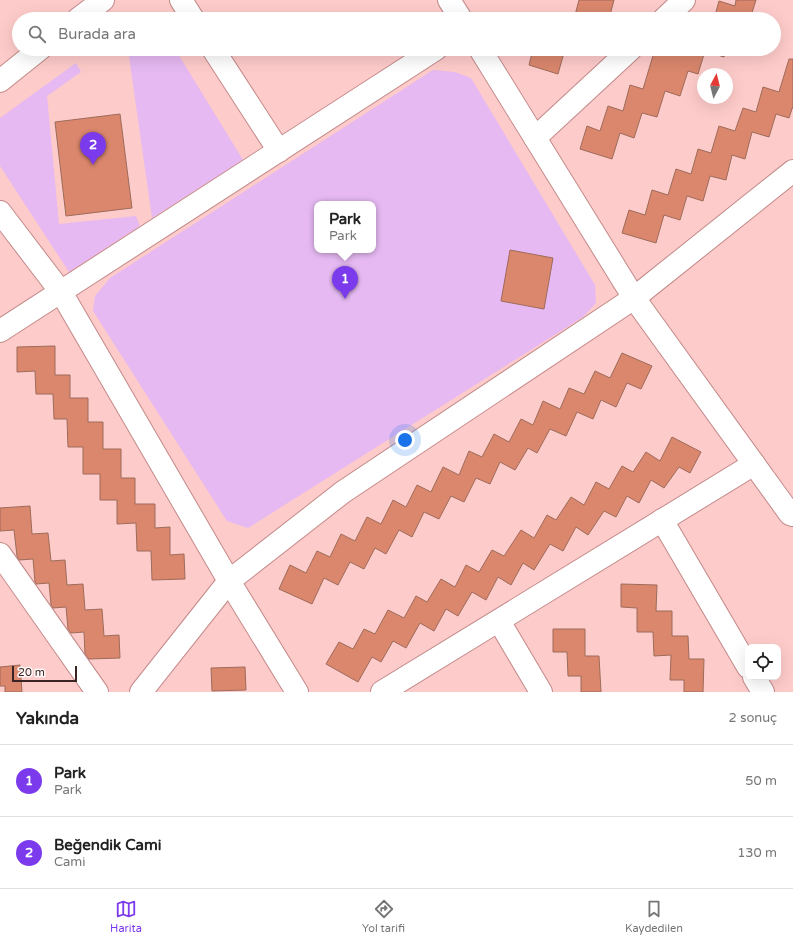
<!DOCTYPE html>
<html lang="tr">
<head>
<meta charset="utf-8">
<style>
	body { margin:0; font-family:"Varela Round",sans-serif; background:#f6f6f6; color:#222 }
	.controls { position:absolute; right:12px; bottom:12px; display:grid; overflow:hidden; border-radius:8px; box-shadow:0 4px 16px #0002 }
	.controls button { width:36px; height:36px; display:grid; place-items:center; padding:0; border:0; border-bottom:1px solid #e0e0e0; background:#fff; color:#222; font:20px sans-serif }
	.compass { position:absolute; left:697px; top:68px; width:36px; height:36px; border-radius:50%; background:#fff; box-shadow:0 4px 16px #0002; rotate:7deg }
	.scale { position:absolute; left:12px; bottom:10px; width:65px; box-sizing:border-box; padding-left:4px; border:2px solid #3a2323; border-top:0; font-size:11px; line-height:14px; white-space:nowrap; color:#3a2323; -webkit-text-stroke:3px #fff8f8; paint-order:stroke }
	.you { position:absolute; left:405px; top:440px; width:14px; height:14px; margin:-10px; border:3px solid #fff; border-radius:50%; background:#1a73e8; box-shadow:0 0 0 6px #1a73e833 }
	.badge { display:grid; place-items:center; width:26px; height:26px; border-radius:50%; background:#7c3aed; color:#fff; font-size:13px; font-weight:700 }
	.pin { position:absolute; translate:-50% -33px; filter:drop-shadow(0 1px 2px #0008) }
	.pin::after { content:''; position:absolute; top:21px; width:14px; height:12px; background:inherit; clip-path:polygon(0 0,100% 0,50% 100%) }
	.popup { position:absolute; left:314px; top:201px; width:62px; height:52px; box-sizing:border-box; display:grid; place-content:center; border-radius:8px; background:#fff; filter:drop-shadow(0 1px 3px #0005); font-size:13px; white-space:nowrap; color:#767676 }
	.popup b { font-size:15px; color:#222 }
	.popup::after { content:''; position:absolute; left:50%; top:100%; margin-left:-8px; border:8px solid transparent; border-top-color:#fff }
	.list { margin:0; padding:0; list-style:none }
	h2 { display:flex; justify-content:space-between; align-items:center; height:52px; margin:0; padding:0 16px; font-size:17px }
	h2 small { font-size:13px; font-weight:400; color:#767676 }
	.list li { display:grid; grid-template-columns:26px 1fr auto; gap:12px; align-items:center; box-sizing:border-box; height:72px; padding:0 16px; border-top:1px solid #e0e0e0 }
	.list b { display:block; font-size:15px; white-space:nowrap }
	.list p { margin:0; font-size:13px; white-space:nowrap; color:#767676 }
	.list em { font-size:13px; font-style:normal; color:#767676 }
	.icon { flex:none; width:22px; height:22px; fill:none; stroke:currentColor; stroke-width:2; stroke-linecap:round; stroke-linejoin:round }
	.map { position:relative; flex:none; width:793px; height:692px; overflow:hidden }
	.search { position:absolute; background:#fff; box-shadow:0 4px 16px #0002; left:12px; right:12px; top:12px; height:44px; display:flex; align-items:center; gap:10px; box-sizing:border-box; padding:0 14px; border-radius:22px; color:#767676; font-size:15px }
	.sheet { height:196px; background:#fff }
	nav { display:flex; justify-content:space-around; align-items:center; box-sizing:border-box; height:56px; border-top:1px solid #e0e0e0; background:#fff; font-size:11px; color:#767676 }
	nav a { display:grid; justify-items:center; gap:2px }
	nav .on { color:#7c3aed }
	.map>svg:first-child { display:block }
	.green { fill:#e6b9f2; fill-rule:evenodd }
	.building { fill:#da876d; stroke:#9e6b5a }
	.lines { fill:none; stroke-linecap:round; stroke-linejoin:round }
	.minor-casing { stroke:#c38989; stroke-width:24 }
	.tertiary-casing { stroke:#c38989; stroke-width:24 }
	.minor { stroke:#fff; stroke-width:22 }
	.tertiary { stroke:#fff; stroke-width:22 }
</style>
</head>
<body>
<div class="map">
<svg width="793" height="692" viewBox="0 0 793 692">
	<rect width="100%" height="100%" fill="#fdcbca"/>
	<g class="green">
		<polygon points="128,49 175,49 243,160 152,218"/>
		<polygon points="76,63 81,72 47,96 59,224 136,216 140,226 69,272 0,166 0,118"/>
		<path d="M433 70 455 72 471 78 595 285 596 303 583 317 248 528 227 521 93 311 95 296 110 278ZM317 204H373V250H317Z"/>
	</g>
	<g class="building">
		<polygon points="579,0 614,0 609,19 574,19"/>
		<polygon points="736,0 756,0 750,19 714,19 719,1 735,6"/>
		<polygon points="533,49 565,49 558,74 529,65"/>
		<polygon points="655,49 726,49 724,57 705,51 698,74 688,71 680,96 665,91 657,117 642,113 634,138 620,133 612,159 580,149 587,126 600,131 608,106 623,111 630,85 643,89"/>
		<polygon points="789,59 793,59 793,106 789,118 776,114 769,137 752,132 745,159 732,155 726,180 710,176 703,201 687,196 680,220 664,215 656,243 622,233 629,210 645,215 652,190 668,195 676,169 691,174 698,149 711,153 719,126 735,131 743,108 756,112 763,87 779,92"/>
		<polygon points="120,114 132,208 66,216 55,122"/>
		<polygon points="510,250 553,258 544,309 501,301"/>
		<polygon points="55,346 55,375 70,375 70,398 88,398 88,422 103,422 103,449 121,449 121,478 135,478 135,504 155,504 155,528 170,527 170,555 184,554 185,579 152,580 151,551 137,551 136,523 117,524 117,500 100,500 100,474 83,474 83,447 68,447 67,419 54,419 53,394 36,394 35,371 17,372 17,347"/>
		<polygon points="622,353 652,366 641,389 627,383 616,407 601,400 593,419 577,412 566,436 550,429 537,453 528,448 515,470 500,462 490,484 476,478 464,502 451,496 439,519 424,512 412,537 399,530 386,554 375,548 364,569 350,562 338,585 324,578 312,604 279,589 290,565 306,573 317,551 330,557 341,534 355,541 367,517 381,524 393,500 406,507 417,485 431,492 443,467 459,475 469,451 482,457 494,434 509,442 521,419 533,425 543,401 560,409 569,388 584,394 595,371 610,378"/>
		<polygon points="672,437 701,452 690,473 679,467 664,488 651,480 639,503 627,496 616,517 604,511 588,535 576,527 563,551 550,544 534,570 523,563 511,585 498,577 486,600 472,592 458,616 446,609 434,631 420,623 406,648 393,641 381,662 372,657 358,682 326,664 339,642 353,649 364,629 375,634 388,610 404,618 416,596 427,602 441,579 455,587 466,565 479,572 492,550 504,556 521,530 534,538 547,515 556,520 571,497 584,505 596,482 609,489 622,466 633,472 646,452 660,461"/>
		<polygon points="30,506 32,534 48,533 51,561 65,560 67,585 83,584 85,610 102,609 104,636 119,635 120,658 89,659 85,654 84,632 71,633 68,629 66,607 53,608 51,605 49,583 36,584 35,582 33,559 19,560 17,556 14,530 0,531 0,508"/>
		<polygon points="621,584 657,585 656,611 672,611 672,636 688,636 689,659 704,659 703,692 684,692 684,680 670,680 671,655 654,656 653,632 637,632 637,608 621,607"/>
		<polygon points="553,629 585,629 585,656 599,656 601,692 581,692 581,676 568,676 567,652 553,652"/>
		<polygon points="20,665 22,692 5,692 5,686 0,686 0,667"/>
		<polygon points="245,667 246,690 212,691 211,668"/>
	</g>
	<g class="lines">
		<defs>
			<g id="minor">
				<polyline points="181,0 193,19"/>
				<polyline points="449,0 461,19"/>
				<polyline points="664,19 684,0"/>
				<polyline points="213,49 279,151"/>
				<polyline points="480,49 634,298 790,514 793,515"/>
				<polyline points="535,138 631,49"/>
				<polyline points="0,212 61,292 229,581 297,692"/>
				<polyline points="0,331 436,49"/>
				<polyline points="662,520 748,667"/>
				<polyline points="0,554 97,692"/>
				<polyline points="499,621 541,692"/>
				<polyline points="754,677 763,692"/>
				<polyline points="141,692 229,581 343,492 634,298 793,171"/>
				<polyline points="382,692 754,464"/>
			</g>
			<g id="tertiary">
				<polyline points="78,19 103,0"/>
				<polyline points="0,81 40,49"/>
			</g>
		</defs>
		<use href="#minor" class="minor-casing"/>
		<use href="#tertiary" class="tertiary-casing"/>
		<use href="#minor" class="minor"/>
		<use href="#tertiary" class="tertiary"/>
	</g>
</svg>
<div class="controls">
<button><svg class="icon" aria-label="locate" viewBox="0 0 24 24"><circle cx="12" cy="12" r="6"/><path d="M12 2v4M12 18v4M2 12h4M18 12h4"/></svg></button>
</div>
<svg class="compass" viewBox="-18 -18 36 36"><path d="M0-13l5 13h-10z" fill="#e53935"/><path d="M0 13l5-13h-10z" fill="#767676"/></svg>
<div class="scale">20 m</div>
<div class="you"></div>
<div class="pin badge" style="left:345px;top:299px">1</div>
<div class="popup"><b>Park</b>Park</div>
<div class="pin badge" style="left:93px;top:165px">2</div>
<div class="search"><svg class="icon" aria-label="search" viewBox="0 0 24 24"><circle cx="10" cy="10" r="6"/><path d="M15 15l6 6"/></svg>Burada ara</div>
</div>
<section class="sheet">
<h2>Yakında<small>2 sonuç</small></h2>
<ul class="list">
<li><span class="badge">1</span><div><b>Park</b><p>Park</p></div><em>50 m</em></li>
<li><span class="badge">2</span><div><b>Beğendik Cami</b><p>Cami</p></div><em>130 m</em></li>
</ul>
</section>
<nav>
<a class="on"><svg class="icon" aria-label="map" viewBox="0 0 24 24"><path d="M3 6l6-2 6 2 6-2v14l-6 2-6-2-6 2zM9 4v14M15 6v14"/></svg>Harita</a>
<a><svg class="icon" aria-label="directions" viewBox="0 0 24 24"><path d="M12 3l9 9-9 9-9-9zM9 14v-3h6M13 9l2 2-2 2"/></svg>Yol tarifi</a>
<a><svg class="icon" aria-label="saved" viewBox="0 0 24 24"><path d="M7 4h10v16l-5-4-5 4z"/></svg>Kaydedilen</a>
</nav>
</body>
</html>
